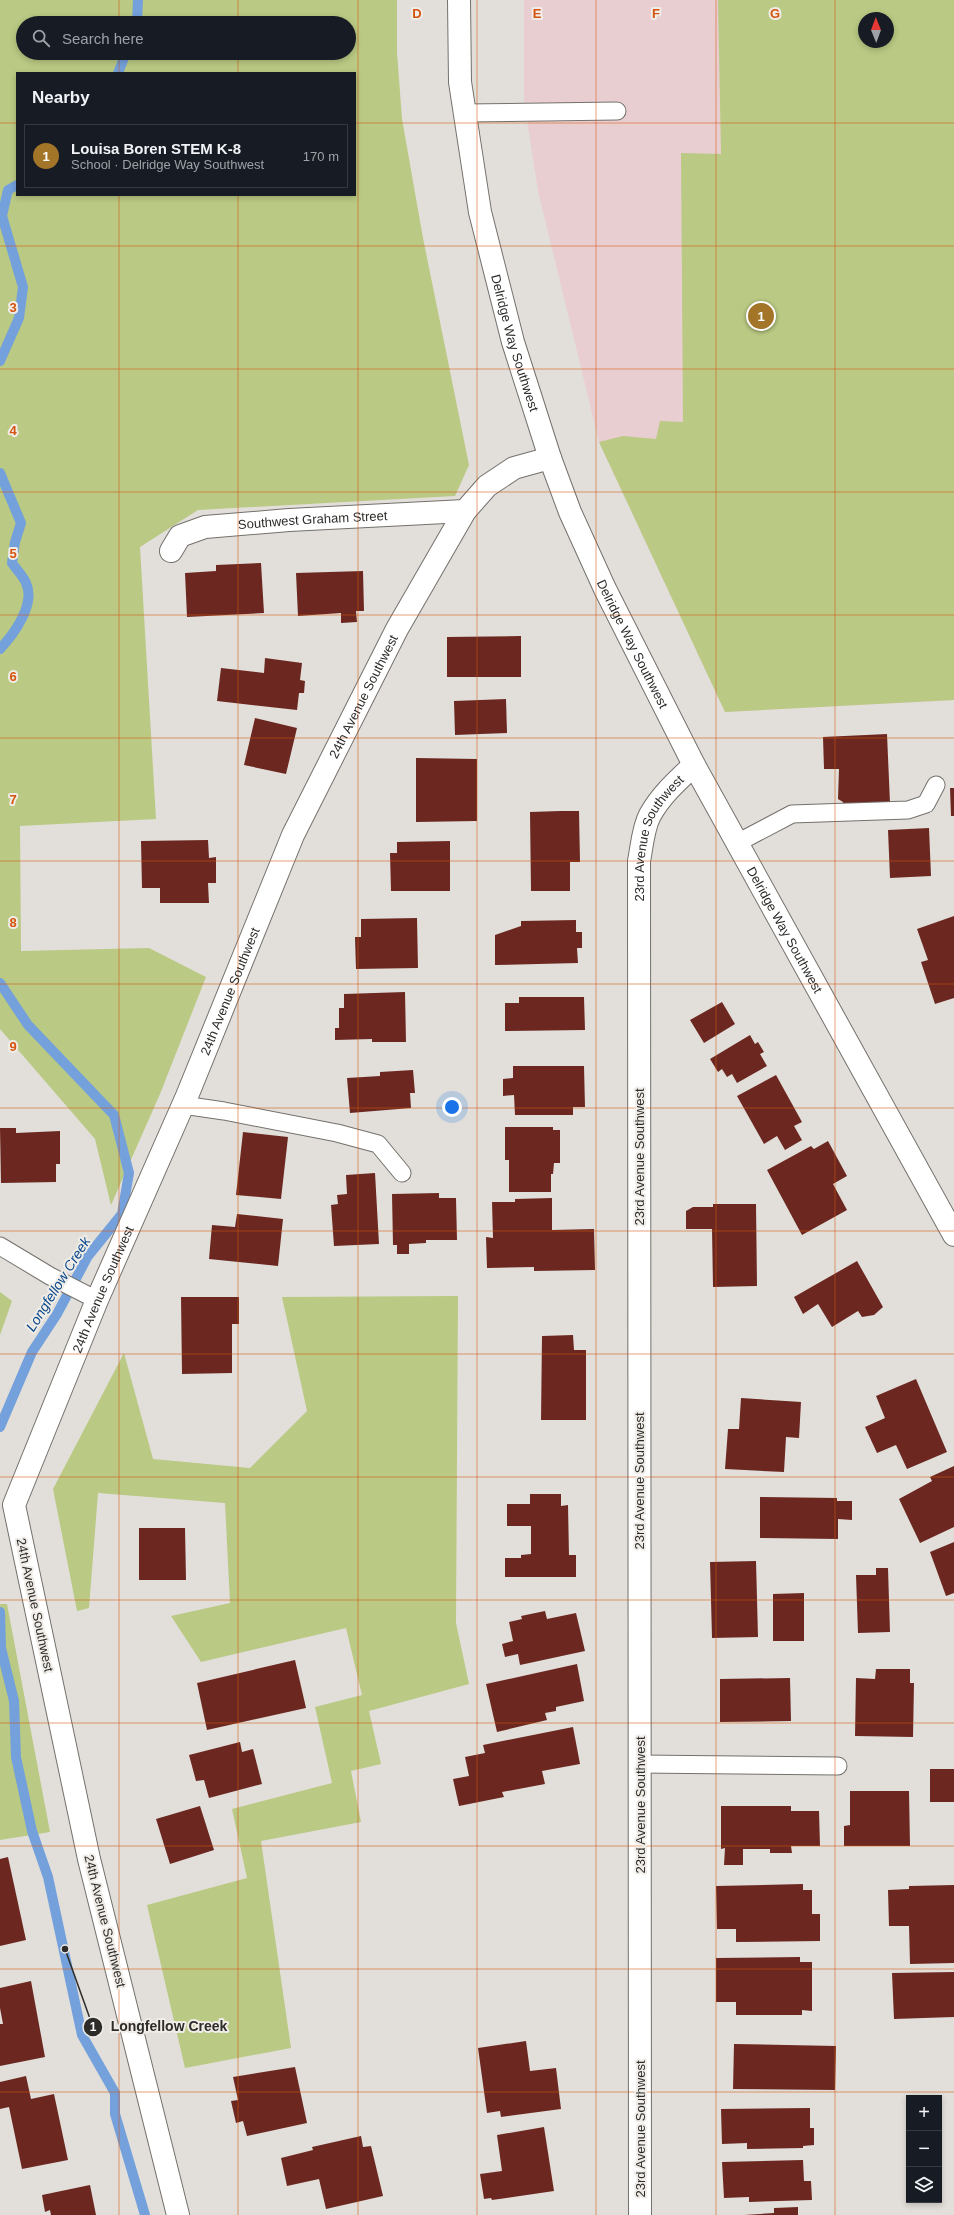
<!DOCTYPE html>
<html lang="en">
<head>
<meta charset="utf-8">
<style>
	body { margin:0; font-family:Helvetica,sans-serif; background:#242831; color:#f1f3f6 }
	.controls { position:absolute; right:12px; bottom:12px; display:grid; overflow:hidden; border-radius:0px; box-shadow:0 2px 6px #0003 }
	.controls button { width:36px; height:36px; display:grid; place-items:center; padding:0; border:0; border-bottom:1px solid #363941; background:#171b24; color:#f1f3f6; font:20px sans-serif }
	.compass { position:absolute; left:858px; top:12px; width:36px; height:36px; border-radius:50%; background:#171b24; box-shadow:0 2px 6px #0003; rotate:359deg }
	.you { position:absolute; left:452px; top:1107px; width:14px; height:14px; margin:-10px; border:3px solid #fff; border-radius:50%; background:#1a73e8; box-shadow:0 0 0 6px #1a73e833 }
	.badge { display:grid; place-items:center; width:26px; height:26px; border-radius:50%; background:#a37528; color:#fff; font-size:13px; font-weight:700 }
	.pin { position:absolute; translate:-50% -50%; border:2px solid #fff; box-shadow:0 1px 4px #0006 }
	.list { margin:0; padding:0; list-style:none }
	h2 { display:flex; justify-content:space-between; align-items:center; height:52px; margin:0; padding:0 16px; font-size:17px }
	h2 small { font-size:13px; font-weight:400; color:#9ea1a6 }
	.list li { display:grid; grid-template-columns:26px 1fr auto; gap:12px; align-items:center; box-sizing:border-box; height:64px; margin:0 8px 8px; padding:0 8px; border:1px solid #363941; border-radius:0px }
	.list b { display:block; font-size:15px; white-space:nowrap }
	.list p { margin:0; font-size:13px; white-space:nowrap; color:#9ea1a6 }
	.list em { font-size:13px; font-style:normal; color:#9ea1a6 }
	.icon { flex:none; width:22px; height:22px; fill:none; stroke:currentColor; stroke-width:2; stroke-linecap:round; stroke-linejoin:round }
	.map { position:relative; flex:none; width:954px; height:2215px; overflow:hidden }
	.search { position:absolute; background:#171b24; box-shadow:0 2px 6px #0003; left:16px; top:16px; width:340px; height:44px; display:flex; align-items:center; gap:10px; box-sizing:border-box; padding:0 14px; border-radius:22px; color:#9ea1a6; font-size:15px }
	.panel { position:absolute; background:#171b24; box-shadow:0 2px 6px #0003; left:16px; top:72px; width:340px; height:124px; border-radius:0px }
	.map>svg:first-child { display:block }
	.education { fill:#e9ced1; fill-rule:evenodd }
	.green { fill:#bac983; fill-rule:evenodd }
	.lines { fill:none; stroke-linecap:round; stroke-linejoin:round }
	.stream { stroke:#74a1db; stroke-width:10 }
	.building { fill:#6c2820 }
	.service-casing { stroke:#74716c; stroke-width:19 }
	.minor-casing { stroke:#74716c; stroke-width:24 }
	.secondary-casing { stroke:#74716c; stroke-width:24 }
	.service { stroke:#fff; stroke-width:17 }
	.minor { stroke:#fff; stroke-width:22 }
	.secondary { stroke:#fff; stroke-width:22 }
	.grid { fill:none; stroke:#d5540f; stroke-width:1; stroke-opacity:0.55 }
	.labels { text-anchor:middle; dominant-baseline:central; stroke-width:4; stroke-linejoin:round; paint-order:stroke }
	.street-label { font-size:13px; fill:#2d2c29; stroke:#f0ece7 }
	.water-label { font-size:14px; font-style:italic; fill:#08488d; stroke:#f0ece7 }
	.grid-label { font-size:13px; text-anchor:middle; font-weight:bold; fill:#d5540f; stroke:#f0ece7; stroke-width:4; stroke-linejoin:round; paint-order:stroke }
	.leader { fill:none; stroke:#2d2c29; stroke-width:1.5 }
	.callout-dot { fill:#2d2c29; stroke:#f0ece7; stroke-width:1.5 }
	.mark-label { font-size:12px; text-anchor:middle; font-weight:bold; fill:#fff }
	.callout-label { font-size:14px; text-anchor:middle; font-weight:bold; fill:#2d2c29; stroke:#f0ece7; stroke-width:4; stroke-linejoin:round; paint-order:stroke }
</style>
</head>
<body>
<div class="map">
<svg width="954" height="2215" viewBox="0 0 954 2215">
	<rect width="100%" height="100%" fill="#e2dfda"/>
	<path class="education" d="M524 0H954V700L725 712 599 442 538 191 524 101ZM864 18H888V42H864Z"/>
	<g class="green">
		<path d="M0 0H397V52L402 119 423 238 469 465 455 496 198 510 140 547 156 819 20 826 21 951 149 948 206 977 160 1094 111 1205 95 1139 0 1029ZM23 23H349V53H23ZM17 73H355V195H17Z"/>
		<path d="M718 0H954V700L725 712 599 442 623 436 656 439 660 421 683 422 681 153 721 154ZM864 18H888V42H864Z"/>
		<polygon points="0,1292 12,1301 0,1335"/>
		<polygon points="458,1296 456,1623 469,1684 369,1711 381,1764 351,1771 361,1822 261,1841 291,2048 185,2068 147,1905 247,1878 232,1809 332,1783 315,1707 362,1695 346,1628 201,1662 171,1616 230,1603 225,1503 98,1493 89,1608 77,1611 53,1489 124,1353 153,1459 250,1468 307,1411 282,1297"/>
		<polygon points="0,1604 7,1604 50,1832 0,1840"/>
	</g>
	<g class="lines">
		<g class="stream">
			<polyline points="137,23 138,0"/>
			<polyline points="118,73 126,53"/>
			<polyline points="0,361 19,318 23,287 2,216 8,190 17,185"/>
			<path d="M0 473 21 523 15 542 12 563C16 569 23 576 26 583 36 604 14 634 0 649"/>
			<polyline points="0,983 28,1025 114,1115 129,1173 122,1214 88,1256 57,1314 32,1352 0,1427"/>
			<polyline points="0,1612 1,1648 14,1701 16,1757 32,1831 48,1877 82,2035 115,2093 115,2114 145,2215"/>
		</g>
	</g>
	<g class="building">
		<polygon points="261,563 264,613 187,617 185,573 216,571 216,565"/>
		<polygon points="363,571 364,611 356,611 357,622 341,623 341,613 298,616 296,573"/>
		<polygon points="521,636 521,677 447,677 447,637"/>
		<polygon points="265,658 302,663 300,680 305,681 304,693 299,693 297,710 217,701 221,668 264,673"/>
		<polygon points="506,699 507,733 455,735 454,701"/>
		<polygon points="255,718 297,728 286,774 244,765"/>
		<polygon points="887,734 890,803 843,805 843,802 838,799 839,769 824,769 823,737"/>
		<polygon points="416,758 477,759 477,821 416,822"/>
		<polygon points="950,788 954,788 954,816 951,816"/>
		<polygon points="560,811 579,811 580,862 570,862 570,891 531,891 530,812"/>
		<polygon points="929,828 931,876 890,878 888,830"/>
		<polygon points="208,840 209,858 216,857 216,883 208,883 209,903 160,903 160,888 142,888 141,841"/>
		<polygon points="450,841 450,891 391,891 390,853 397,853 397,842"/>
		<polygon points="954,916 954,998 935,1004 921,962 928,960 917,929"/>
		<polygon points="417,918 418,968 356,969 355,937 361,937 361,919"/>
		<polygon points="576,920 576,932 582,932 582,948 577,948 578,963 495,965 495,935 521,926 521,921"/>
		<polygon points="405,992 406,1042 372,1042 372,1039 335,1040 335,1028 339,1028 339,1008 344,1008 344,994"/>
		<polygon points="519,997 584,997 585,1030 505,1031 505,1003 519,1003"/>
		<polygon points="722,1002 735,1024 704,1043 690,1020"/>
		<polygon points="750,1035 755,1044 758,1042 764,1052 760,1054 767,1066 737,1083 732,1074 727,1077 722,1069 718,1072 710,1059"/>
		<polygon points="513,1066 584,1066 585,1107 573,1107 573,1115 515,1115 514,1095 503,1096 503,1079 513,1078"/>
		<polygon points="413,1070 415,1093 410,1093 411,1108 350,1113 347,1078 380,1076 380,1072"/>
		<polygon points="776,1075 802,1122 794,1126 802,1140 785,1150 777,1136 764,1144 737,1096"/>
		<polygon points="505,1127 553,1127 553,1130 560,1130 560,1163 554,1163 553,1174 551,1174 551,1192 509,1192 509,1160 505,1160"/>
		<polygon points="0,1128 16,1128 16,1133 60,1131 60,1164 56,1164 56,1182 1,1183"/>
		<polygon points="243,1132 288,1137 281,1199 236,1195"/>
		<polygon points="828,1141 847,1176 833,1184 847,1210 802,1235 767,1170 811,1146 814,1149"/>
		<polygon points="375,1173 379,1244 334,1246 331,1205 338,1204 337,1195 347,1194 346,1175"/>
		<polygon points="439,1193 439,1198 456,1198 457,1240 426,1240 426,1243 409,1244 409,1254 397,1254 397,1245 393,1245 392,1194"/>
		<polygon points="552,1198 552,1230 594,1229 595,1270 534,1271 534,1267 487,1268 486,1237 493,1238 492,1202 515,1202 515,1199"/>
		<polygon points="713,1204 756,1204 757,1286 713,1287 712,1229 686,1229 686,1211 693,1207 713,1207"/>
		<polygon points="237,1214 283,1219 278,1266 209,1259 212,1225 235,1227"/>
		<polygon points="857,1261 883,1307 874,1315 862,1317 858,1311 832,1327 818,1304 803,1314 794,1297"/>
		<polygon points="181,1297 239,1297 239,1324 232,1324 232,1373 182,1374"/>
		<polygon points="573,1335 574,1350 586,1350 586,1420 541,1420 542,1336"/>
		<polygon points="916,1379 947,1452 907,1469 896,1445 877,1453 865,1427 885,1418 876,1396"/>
		<polygon points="741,1398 801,1402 799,1438 786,1437 784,1472 725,1469 728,1429 739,1429"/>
		<polygon points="954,1466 954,1527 920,1543 899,1499 932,1481 930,1477"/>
		<polygon points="530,1494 561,1494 561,1506 568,1505 569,1555 576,1555 576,1577 505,1577 505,1558 521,1558 521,1555 531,1554 531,1526 507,1526 507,1504 530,1504"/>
		<polygon points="760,1497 837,1498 837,1501 852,1501 852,1520 838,1519 838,1539 760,1538"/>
		<polygon points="139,1528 185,1528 186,1580 139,1580"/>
		<polygon points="954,1542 954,1593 946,1596 930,1552"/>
		<polygon points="756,1561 758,1637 712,1638 710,1562"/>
		<polygon points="876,1568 888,1568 890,1632 858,1633 856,1575 876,1575"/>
		<polygon points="804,1593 804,1641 773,1641 773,1594"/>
		<polygon points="545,1611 547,1619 576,1613 585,1651 520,1665 518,1654 505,1657 502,1644 513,1641 509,1622 522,1619 521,1616"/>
		<polygon points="295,1660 306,1708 207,1730 197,1683"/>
		<polygon points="577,1664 584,1701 556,1707 556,1711 545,1713 547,1720 497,1732 486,1684"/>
		<polygon points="876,1669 910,1669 910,1683 914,1683 913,1737 855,1736 856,1678 875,1679"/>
		<polygon points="790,1678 791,1721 720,1722 720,1679"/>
		<polygon points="573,1727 580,1764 542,1771 545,1784 502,1792 504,1797 459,1806 453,1779 469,1776 465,1757 485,1753 483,1745"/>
		<polygon points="240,1742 242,1752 253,1749 262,1784 209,1798 204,1780 196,1781 189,1755"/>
		<rect x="930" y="1769" width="24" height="33"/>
		<polygon points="850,1791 909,1791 910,1846 844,1846 844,1826 850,1825"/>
		<polygon points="200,1806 214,1850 170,1864 156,1819"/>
		<polygon points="721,1806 791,1806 791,1811 819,1811 820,1846 791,1846 792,1853 770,1853 770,1849 743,1849 743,1865 724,1865 725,1848 721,1849"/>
		<polygon points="8,1857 26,1940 0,1946 0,1859"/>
		<polygon points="803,1884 803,1890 812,1890 812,1914 820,1914 820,1941 736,1942 736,1929 717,1929 716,1886"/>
		<polygon points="954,1885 954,1963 910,1964 909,1926 889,1926 888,1890 909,1889 909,1886"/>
		<polygon points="800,1957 800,1962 812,1962 812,2011 802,2010 802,2015 736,2015 736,2002 716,2002 716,1958"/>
		<polygon points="954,1972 954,2017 894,2019 892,1973"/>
		<polygon points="31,1981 45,2057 0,2066 0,2024 3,2024 0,2008 0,1988"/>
		<polygon points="526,2041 530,2071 556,2068 561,2109 501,2117 500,2111 487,2113 478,2048"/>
		<polygon points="734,2044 836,2046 835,2090 733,2089"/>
		<polygon points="295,2067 307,2123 247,2136 243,2121 236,2123 231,2101 238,2100 233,2077"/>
		<polygon points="26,2076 31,2099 54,2094 68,2160 22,2169 9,2107 0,2109 0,2082"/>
		<polygon points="810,2108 810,2128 814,2128 814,2145 803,2146 803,2148 747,2149 747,2143 722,2144 721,2109"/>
		<polygon points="544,2127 554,2191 492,2200 491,2198 484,2199 480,2174 502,2171 497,2135"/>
		<polygon points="361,2136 363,2147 371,2146 383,2196 326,2209 319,2179 287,2186 281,2158 313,2150 312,2147"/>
		<polygon points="803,2160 804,2181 811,2181 812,2200 749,2202 749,2197 724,2198 722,2162"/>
		<polygon points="90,2185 96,2215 51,2215 50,2210 45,2212 42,2195"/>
		<polygon points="798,2207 798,2215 744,2215 774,2213 774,2208"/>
	</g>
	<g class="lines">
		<defs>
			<g id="service">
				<polyline points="464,113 617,111"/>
				<polyline points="737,843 792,814 908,810 926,804 936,785"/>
				<polyline points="183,1105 224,1111 337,1133 378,1144 402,1173"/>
				<polyline points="0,1246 50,1276 97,1300"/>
				<polyline points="639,1764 838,1766"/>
			</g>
			<g id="minor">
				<path id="s1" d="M171 551 180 536 205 527 289 520 465 511"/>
				<path id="s2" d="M178 2215 89 1859 14 1505 97 1300 187 1096 293 835 397 629 465 511 487 486 514 468 550 458"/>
				<path id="s3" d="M640 2215 639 861C642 846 643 828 650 815 661 795 678 780 694 765"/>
			</g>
			<g id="secondary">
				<path id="s4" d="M459 0 460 82 480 212 513 342 550 458 570 512 605 589 694 765 954 1235"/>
			</g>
		</defs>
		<use href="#service" class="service-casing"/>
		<use href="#minor" class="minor-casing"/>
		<use href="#secondary" class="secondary-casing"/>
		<use href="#service" class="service"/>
		<use href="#minor" class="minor"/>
		<use href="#secondary" class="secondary"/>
	</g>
	<path class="grid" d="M119 0V23M238 0V23M358 0V2215M477 0V2215M596 0V2215M716 0V2215M835 0V2215M119 53V73M238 53V73M0 123H17M355 123H954M119 195V2215M238 195V2215M0 246H954M0 369H954M0 492H954M0 615H954M0 738H954M0 861H954M0 984H954M0 1108H954M0 1231H954M0 1354H954M0 1477H954M0 1600H954M0 1723H954M0 1846H954M0 1969H954M0 2092H954"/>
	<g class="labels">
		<g class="street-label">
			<text stroke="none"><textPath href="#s4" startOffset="349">Delridge Way Southwest</textPath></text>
			<text stroke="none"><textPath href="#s1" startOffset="152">Southwest Graham Street</textPath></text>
			<text stroke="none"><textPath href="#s4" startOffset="673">Delridge Way Southwest</textPath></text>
			<text stroke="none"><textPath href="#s2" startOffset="1610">24th Avenue Southwest</textPath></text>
			<text stroke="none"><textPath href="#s3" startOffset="1382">23rd Avenue Southwest</textPath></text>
			<text stroke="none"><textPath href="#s4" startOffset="997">Delridge Way Southwest</textPath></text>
			<text stroke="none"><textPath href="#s2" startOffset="1286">24th Avenue Southwest</textPath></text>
			<text transform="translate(639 1157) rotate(-90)">23rd Avenue Southwest</text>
			<text stroke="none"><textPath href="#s2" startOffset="962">24th Avenue Southwest</textPath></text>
			<text transform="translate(639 1481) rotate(-90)">23rd Avenue Southwest</text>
			<text transform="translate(35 1605) rotate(78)">24th Avenue Southwest</text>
			<text transform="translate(640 1805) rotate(-90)">23rd Avenue Southwest</text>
			<text transform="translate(105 1921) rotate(76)">24th Avenue Southwest</text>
			<text transform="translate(640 2129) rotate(-90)">23rd Avenue Southwest</text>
		</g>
		<g class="water-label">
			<text transform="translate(58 1284) rotate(-58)">Longfellow Creek</text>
		</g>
	</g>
	<g class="grid-label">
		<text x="417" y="18">D</text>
		<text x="537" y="18">E</text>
		<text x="656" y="18">F</text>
		<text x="775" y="18">G</text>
		<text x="13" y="312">3</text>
		<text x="13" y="435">4</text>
		<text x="13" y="558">5</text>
		<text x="13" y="681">6</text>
		<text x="13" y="804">7</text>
		<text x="13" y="927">8</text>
		<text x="13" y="1051">9</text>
	</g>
	<path class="leader" d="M65 1949L93 2027"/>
	<g class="callout-dot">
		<circle cx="65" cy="1949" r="4"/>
		<circle cx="93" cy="2027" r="10"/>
	</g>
	<g class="mark-label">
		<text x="93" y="2031">1</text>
	</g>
	<g class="callout-label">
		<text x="169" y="2031">Longfellow Creek</text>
	</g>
</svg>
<div class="controls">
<button>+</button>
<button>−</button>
<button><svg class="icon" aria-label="layers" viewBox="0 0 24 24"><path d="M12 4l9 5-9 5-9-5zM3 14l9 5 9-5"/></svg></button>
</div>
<svg class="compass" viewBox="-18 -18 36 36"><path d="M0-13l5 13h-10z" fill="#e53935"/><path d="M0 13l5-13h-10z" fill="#9ea1a6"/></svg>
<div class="you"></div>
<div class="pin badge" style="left:761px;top:316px">1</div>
<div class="search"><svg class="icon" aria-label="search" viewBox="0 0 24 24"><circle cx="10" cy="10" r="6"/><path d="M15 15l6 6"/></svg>Search here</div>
<section class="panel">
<h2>Nearby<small></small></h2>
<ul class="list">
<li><span class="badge">1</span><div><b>Louisa Boren STEM K-8</b><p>School · Delridge Way Southwest</p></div><em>170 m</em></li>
</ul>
</section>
</div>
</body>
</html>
